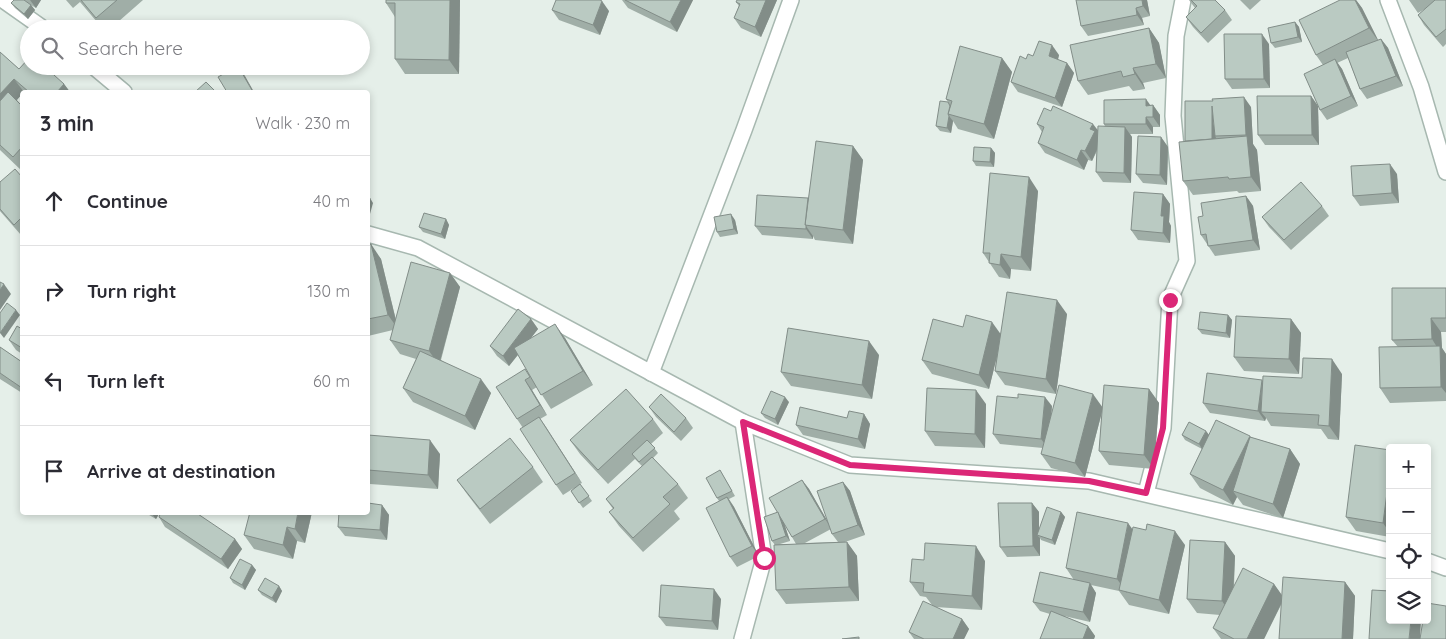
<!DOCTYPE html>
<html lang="en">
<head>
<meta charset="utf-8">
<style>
	body { margin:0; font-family:Quicksand,sans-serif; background:#f2f2f3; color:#2b2b33 }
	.controls { position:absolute; right:15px; bottom:15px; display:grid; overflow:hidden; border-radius:5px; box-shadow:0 2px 8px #0003 }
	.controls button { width:45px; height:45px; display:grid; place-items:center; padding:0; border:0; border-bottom:1px solid #e1e1e2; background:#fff; color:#2b2b33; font:25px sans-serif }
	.stop { position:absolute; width:15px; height:15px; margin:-11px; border:4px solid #db2777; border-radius:50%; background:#fff }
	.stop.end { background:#db2777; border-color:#fff; box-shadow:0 1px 5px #0008 }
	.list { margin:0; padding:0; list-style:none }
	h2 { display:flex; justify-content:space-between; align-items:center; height:65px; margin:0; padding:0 20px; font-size:21px }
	h2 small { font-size:16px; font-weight:400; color:#7c7c81 }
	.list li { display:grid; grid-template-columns:32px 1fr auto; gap:15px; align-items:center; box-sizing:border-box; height:90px; padding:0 20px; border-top:1px solid #e1e1e2 }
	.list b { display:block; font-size:19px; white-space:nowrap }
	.list em { font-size:16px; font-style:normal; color:#7c7c81 }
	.icon { flex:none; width:28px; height:28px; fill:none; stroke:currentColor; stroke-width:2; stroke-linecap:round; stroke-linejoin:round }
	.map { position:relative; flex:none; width:1446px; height:639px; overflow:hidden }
	.search { position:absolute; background:#fff; box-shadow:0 2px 8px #0003; left:20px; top:20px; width:350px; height:55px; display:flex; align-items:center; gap:12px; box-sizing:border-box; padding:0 18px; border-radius:28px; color:#7c7c81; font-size:19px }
	.panel { position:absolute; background:#fff; box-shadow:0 2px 8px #0003; left:20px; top:90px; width:350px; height:425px; border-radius:5px }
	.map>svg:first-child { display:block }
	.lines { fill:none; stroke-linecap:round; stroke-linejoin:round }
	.minor-casing { stroke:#a7b8b0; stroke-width:18 }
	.minor { stroke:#fff; stroke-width:15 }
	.wall { fill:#a0aea7; fill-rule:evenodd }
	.shaded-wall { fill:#828d88 }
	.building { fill:#bacac2; stroke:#828d88 }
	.route { stroke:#db2777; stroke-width:6 }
</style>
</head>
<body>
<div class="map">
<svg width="1446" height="639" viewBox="0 0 1446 639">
	<rect width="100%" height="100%" fill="#e5efe9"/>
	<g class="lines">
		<defs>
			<g id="minor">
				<polyline points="3,0 44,29"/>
				<polyline points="1388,0 1421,87 1446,172"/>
				<polyline points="93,66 124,92"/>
				<polyline points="368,234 418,248 743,422 850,465 1089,481 1390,551"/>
				<polyline points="651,373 744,130 791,0"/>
				<polyline points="1146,493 1163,428 1170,299 1187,261 1173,116 1176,36 1183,0"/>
				<polyline points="1427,561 1446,568"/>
				<polyline points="742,639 764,558 743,422"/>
			</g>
		</defs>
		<use href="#minor" class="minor-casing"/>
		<use href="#minor" class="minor"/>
	</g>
	<g class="wall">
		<polygon points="14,0 41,0 36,8 31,5 35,10 28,19 15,8 11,3"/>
		<polygon points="66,0 143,0 110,29 103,29 80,2 73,8"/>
		<polygon points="386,0 460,0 459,74 405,74 395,59 395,17 386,3"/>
		<polygon points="622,0 693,0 677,32 628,8"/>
		<polygon points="777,0 761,37 741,28 734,18 739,6 736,2"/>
		<polygon points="1076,0 1147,0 1150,16 1142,18 1144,25 1088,36 1081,26"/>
		<polygon points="1189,0 1215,0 1225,10 1232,20 1208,43 1193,27 1186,17 1195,8"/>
		<polygon points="1240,0 1261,0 1250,10"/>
		<polygon points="1340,0 1356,0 1362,8 1378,40 1381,39 1388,48 1403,86 1367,99 1360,89 1348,58 1337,63 1342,69 1358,106 1327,120 1320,110 1323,65 1316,55"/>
		<polygon points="1409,0 1446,0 1446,44 1443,47 1424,25 1418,15 1425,9 1418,13"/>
		<polygon points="552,10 609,11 600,35 559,20"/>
		<polygon points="1295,22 1299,27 1302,42 1275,48 1271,43"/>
		<polygon points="1149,28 1159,43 1166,78 1143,83 1145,89 1133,91 1129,86 1088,95 1078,81"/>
		<polygon points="1269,44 1270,88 1232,89 1225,79"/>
		<polygon points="0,52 19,69 64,84 70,92 22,92 22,94 17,100 22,106 22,171 0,150"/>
		<polygon points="1059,55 1058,60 1067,63 1074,73 1062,107 1018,92 1011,82 1026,59 1033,56"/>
		<polygon points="1002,58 1012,72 994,139 958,129 953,121 951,133 940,131 936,126 948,102 946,99"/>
		<polygon points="1311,96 1318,106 1319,145 1265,145 1258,135"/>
		<polygon points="1150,105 1153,105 1160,115 1160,127 1153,127 1153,134 1130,134 1132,137 1131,183 1103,182 1096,172 1097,151 1092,161 1088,160 1084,170 1045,153 1038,143 1042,132 1037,124 1098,130 1105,126 1104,124"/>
		<polygon points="1251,107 1253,144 1257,150 1261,191 1239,193 1237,191 1193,195 1183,181 1185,142"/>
		<polygon points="1161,137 1168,147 1167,185 1143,183 1136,174"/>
		<polygon points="853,146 863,160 853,244 815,240 813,236 813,239 762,235 755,226 808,198 809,199"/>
		<polygon points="991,148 995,153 994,167 976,166 973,161"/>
		<polygon points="1397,174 1399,203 1360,206 1353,196"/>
		<polygon points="22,177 22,233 21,235 0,211 0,182"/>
		<polygon points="1038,191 1031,271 1011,269 1010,279 999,277 983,253"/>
		<polygon points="1163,194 1170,204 1169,222 1171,226 1170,243 1138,240 1131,230"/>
		<polygon points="1246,196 1253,206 1260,250 1215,256 1201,235 1203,216"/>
		<polygon points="1322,206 1329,216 1291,250 1269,227 1262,217"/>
		<polygon points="446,219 449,225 445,239 423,232 419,227"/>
		<polygon points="735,220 738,234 720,237 717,232"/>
		<polygon points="368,245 381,259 396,320 450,273 460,287 441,360 491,393 475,430 413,402 403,388 416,359 400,354 390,340 393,330 368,336"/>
		<polygon points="1446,288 1446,332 1441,332 1442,348 1446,354 1446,401 1390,403 1380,388 1398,347 1392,340"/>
		<polygon points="1067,314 1056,394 1005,385 995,371 996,359 989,389 932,374 922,360 963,327 1000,333"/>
		<polygon points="1228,315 1232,320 1230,338 1202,334 1198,329"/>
		<polygon points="531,319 538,329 531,338 565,338 593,385 551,409 537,387 532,390 547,415 540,419 582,483 580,484 592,501 583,508 571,491 574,488 563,495 556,485 523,428 517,419 525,369 532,379 518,355 509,366 497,356 490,346"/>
		<polygon points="1291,319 1301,333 1299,374 1244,371 1234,357"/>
		<polygon points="22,329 22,354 16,350 9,340"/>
		<polygon points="0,347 22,362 22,393 0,379"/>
		<polygon points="879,355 872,399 791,386 781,372"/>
		<polygon points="1342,374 1339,440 1328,439 1321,429 1271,426 1266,418 1265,421 1210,413 1203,403 1262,381 1302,378"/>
		<polygon points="1149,389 1159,403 1154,469 1109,465 1099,451 1102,412 1085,477 1051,468 1041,454 1043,448 1000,444 993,434 1052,406 1051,417 1102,407"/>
		<polygon points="789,402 778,425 765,418 761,413"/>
		<polygon points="986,404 985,448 935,446 925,431"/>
		<polygon points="649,407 686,418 693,428 681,441 656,417"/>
		<polygon points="864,414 870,424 865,449 803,435 796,425 847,418"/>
		<polygon points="653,419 663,433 651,444 658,453 653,458 678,484 688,498 674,511 680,519 643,552 619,526 609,512 613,509 606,499 642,466 635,459 608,484 580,454 570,440"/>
		<polygon points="368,435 440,454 438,489 370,484 368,481"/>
		<polygon points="1182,435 1209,435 1250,437 1290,449 1300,464 1283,518 1243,505 1237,497 1233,505 1200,488 1190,474 1202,449 1185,440"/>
		<polygon points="1390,450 1390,537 1356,531 1346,517"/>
		<polygon points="533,467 543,482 490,524 467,494 457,480"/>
		<polygon points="720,470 735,496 729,499 734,507 759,556 737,567 730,557 719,501 717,498"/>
		<path d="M802 480 809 489 829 524 843 482 850 491 865 535 845 542H847L857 556 859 601 786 604 776 590 775 545 772 541 778 512ZM784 523 796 544H780L790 541ZM831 529 832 534 838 542 805 543Z"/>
		<polygon points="1032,503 1039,512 1039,529 1061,512 1065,517 1055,545 1041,540 1040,538 1040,556 1007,557 1000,547"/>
		<polygon points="382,505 389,515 387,540 345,536 338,527"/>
		<polygon points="144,512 160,512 156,519"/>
		<polygon points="312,512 305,543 297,541 293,559 254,549 244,535"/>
		<polygon points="159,517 235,539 242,549 228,569 165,527"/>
		<polygon points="1133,529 1185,545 1169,614 1129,605 1119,591 1091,585 1096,593 1090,622 1064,616 1088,626 1095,636 1094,639 1040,639 1050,614 1040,611 1033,602 1074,580 1066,568"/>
		<polygon points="1225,542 1235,556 1234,587 1274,584 1282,596 1345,582 1355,596 1353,639 1279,639 1282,603 1264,639 1221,639 1213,628 1220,615 1197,613 1187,599"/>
		<polygon points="924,560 985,561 982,610 935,607 962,619 969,629 964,639 914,639 909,632 932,605 926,597 920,596 910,582"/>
		<polygon points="252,565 256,570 245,590 233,583 230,578"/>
		<polygon points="279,586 282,591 276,603 262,595 258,590"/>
		<polygon points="721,599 718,630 666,626 659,617"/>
	</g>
	<g class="shaded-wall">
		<polygon points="30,0 41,0 36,8"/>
		<polygon points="450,0 460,0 459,74 449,60"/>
		<polygon points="681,0 693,0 677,32 670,22"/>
		<polygon points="766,0 777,0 761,37 755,27"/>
		<polygon points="1142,0 1147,0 1150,16 1143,6"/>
		<polygon points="1355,0 1356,0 1362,8 1379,42 1369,28"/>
		<polygon points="602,1 609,11 600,35 593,25"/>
		<polygon points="31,5 35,10 28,19 24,14"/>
		<polygon points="1136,8 1142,18 1144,25 1137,15"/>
		<polygon points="1295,22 1299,27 1302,42 1298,37"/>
		<polygon points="1149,28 1159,43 1166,78 1156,64"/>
		<polygon points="1262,34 1269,44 1270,88 1264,79"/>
		<polygon points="1381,39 1388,48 1403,86 1396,76"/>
		<polygon points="1052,45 1059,55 1056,66 1049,56"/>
		<polygon points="1002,58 1012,72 994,139 984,124"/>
		<polygon points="1335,59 1342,69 1358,106 1351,96"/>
		<polygon points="1067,63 1074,73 1062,107 1055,98"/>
		<polygon points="238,66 245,76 254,92 253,92"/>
		<polygon points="1133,68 1143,83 1145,89 1135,74"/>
		<polygon points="14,79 24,92 22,92 22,94 0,119 0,94"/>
		<polygon points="64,84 70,92 57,92"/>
		<polygon points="1311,96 1318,106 1319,145 1312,135"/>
		<polygon points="1244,97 1251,107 1253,144 1257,150 1261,191 1251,177 1247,137 1246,135"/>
		<polygon points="1146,99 1153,109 1146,106"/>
		<polygon points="1153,105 1160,115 1160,127 1153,117"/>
		<polygon points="1212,106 1215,136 1219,143 1212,141"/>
		<polygon points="949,116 953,121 951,133 947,128"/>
		<polygon points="1146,117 1153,127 1153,134 1146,124"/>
		<polygon points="1093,124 1100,133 1101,140 1092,161 1085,151 1090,129"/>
		<polygon points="1125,127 1132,137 1131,183 1124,173"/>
		<polygon points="1161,137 1168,147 1167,185 1160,175"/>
		<polygon points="853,146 863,160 853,244 843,230"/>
		<polygon points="991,148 995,153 994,167 990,162"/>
		<polygon points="1081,150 1088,160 1084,170 1077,160"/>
		<polygon points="1390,164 1397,174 1399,203 1392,193"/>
		<polygon points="1029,177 1038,191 1031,271 1021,257"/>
		<polygon points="1163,194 1170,204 1169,222 1171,226 1170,243 1163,233 1161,216"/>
		<polygon points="1246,196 1253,206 1260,250 1253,240"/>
		<polygon points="370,198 373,203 370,214 368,211 368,205"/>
		<polygon points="731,214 735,220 738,234 734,229"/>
		<polygon points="446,219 449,225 445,239 441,234"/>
		<polygon points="806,226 813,236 813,239 806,229"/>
		<polygon points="371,244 381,259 398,329 388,315"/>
		<polygon points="1001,254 1011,269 1010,279 1000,265"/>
		<polygon points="450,273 460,287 439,365 429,351"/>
		<polygon points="4,284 11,294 0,310 0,290"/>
		<polygon points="1057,300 1067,314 1056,394 1046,379"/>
		<polygon points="16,310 20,315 4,338 0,333"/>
		<polygon points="1228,315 1232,320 1230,338 1226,333"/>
		<polygon points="1431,318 1441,332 1442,348 1446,354 1446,393 1441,387 1440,352 1432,339"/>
		<polygon points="531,319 538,329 509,366 503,356"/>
		<polygon points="1291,319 1301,333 1299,374 1289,359"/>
		<polygon points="992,322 1002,336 989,389 979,375"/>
		<polygon points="555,324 565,338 593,385 583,371"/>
		<polygon points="869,341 879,355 872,399 862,385"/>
		<polygon points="1332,359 1342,374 1339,440 1329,426"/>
		<polygon points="481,379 491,393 475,430 465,416"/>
		<polygon points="525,380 532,390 547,415 540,405"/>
		<polygon points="1262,380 1261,412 1266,418 1265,421 1258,411"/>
		<polygon points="1149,389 1159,403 1154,469 1144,455"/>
		<polygon points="976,390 986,404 985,448 975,434"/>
		<polygon points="1093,394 1103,408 1085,477 1075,463"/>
		<polygon points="785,397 789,402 778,425 775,419"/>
		<polygon points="1045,397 1052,406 1048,448 1041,439"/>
		<polygon points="864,414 870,424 865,449 858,439"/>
		<polygon points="539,417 546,427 582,483 575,473"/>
		<polygon points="1206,431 1210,436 1202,449 1199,444"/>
		<polygon points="1250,436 1259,450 1233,491 1237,497 1233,505 1223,490"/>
		<polygon points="430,440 440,454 438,489 428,475"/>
		<polygon points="1290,449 1300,464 1283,518 1273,504"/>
		<polygon points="1390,470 1390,533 1383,523"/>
		<polygon points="802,480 809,489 832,529 825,519"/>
		<polygon points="843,482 850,491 865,535 858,525"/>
		<polygon points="727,497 734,507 759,556 752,546"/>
		<polygon points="1032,503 1039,512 1039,536 1037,535 1040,538 1040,556 1033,546"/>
		<polygon points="382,505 389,515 387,540 380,530"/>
		<polygon points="153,512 160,512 156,519 152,514"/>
		<polygon points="298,512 312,512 305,543 295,529"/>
		<polygon points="778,512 782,517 790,541 786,536"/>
		<polygon points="1061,512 1065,517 1055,545 1052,540"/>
		<polygon points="1128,523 1138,537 1127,593 1117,579"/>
		<polygon points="287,527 297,541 293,559 283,545"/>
		<polygon points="1175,531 1185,545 1169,614 1159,600"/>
		<polygon points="235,539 242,549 228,569 221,559"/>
		<polygon points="847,542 857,556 859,601 849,587"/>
		<polygon points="1225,542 1235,556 1232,616 1222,601"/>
		<polygon points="976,546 985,561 982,610 972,596"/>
		<polygon points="252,565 256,570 245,590 242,585"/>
		<polygon points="1345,582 1355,596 1353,639 1342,639"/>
		<polygon points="1090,583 1096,593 1090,622 1083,612"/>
		<polygon points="1274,584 1284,598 1264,639 1247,639"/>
		<polygon points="279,586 282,591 276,603 272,598"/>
		<polygon points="714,589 721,599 718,630 712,621"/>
		<polygon points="962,619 969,629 964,639 953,639"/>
		<polygon points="1411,620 1421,620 1420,639 1409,639"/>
		<polygon points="1088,626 1095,636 1094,639 1083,639"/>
	</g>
	<g class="building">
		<polygon points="14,0 24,0 31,5 24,14 11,3"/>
		<polygon points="81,0 117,0 96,18"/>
		<polygon points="386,0 450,0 449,60 395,59 395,3 386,3"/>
		<polygon points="556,0 600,0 602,1 593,25 552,10"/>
		<polygon points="625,0 681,0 670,22"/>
		<polygon points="737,0 766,0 755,27 734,18 740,4 736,2"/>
		<polygon points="1076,0 1142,0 1143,6 1136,8 1137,15 1081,26"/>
		<polygon points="1191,0 1215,0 1225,10 1201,33 1186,17 1197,6"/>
		<polygon points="1340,0 1355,0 1369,28 1316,55 1299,20"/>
		<polygon points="1435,0 1446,0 1446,29 1436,37 1418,15"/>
		<polygon points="1295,22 1298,37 1271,43 1268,28"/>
		<polygon points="1149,28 1156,64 1133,68 1135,74 1123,77 1121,71 1078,81 1070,45"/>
		<polygon points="1224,34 1262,34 1264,79 1225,79"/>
		<polygon points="1381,39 1396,76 1360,89 1346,52"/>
		<polygon points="1039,41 1052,45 1049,56 1067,63 1055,98 1011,82 1020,56 1026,59 1028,54 1033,56"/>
		<polygon points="960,46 1002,58 984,124 948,114 952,101 946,99"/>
		<polygon points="0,52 19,69 29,58 29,66 44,66 64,84 57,92 29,92 14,79 0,94"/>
		<polygon points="1335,59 1351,96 1320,110 1304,74"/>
		<polygon points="238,66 253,92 227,92 218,77"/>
		<polygon points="206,82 216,92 195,92"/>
		<polygon points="8,92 22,106 22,147 13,157 0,145 0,101"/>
		<polygon points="1257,96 1311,96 1312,135 1258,135"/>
		<polygon points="1244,97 1246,135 1215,136 1212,106 1212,139 1185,141 1185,101 1213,101 1212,99"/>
		<polygon points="1146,99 1146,106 1153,105 1153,117 1146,117 1146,124 1104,124 1104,100"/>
		<polygon points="940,101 948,102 950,106 948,114 949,116 947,128 936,126"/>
		<polygon points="1053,106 1093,124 1090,129 1095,131 1085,151 1081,150 1077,160 1038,143 1044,127 1037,124 1044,108 1051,111"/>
		<polygon points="1098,126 1125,127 1124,173 1096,172"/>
		<polygon points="1138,136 1161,137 1160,175 1136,174"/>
		<polygon points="1247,136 1251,177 1229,179 1228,177 1183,181 1179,142"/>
		<polygon points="816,141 853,146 843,230 805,225"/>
		<polygon points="974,147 991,148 990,162 973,161"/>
		<polygon points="1390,164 1392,193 1353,196 1351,166"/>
		<polygon points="15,169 22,177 22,217 14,225 0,209 0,182"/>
		<polygon points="990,173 1029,177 1021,257 1001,254 1000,265 989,263 990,253 983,253"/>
		<polygon points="1301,182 1322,206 1284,240 1262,217"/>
		<polygon points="1134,192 1163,194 1161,216 1164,216 1163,233 1131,230"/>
		<polygon points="757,195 808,198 805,225 806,225 806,229 755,226"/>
		<polygon points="1246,196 1253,240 1208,246 1206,234 1201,235 1198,217 1203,216 1201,203"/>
		<polygon points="368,197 370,198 368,205"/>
		<polygon points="424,213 446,219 441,234 419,227"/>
		<polygon points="731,214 734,229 717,232 714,217"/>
		<polygon points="371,244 388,315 368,319 368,245"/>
		<polygon points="411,262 450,273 429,351 390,340"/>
		<polygon points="0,282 4,284 0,290"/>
		<polygon points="1392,288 1446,288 1446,318 1431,318 1432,339 1392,340"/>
		<polygon points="1007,292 1057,300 1046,379 995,371"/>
		<polygon points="7,303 16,310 0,333 0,313"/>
		<polygon points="518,309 531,319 503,356 490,346"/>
		<polygon points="1200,312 1228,315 1226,333 1198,329"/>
		<polygon points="966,315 992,322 979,375 922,360 933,319 963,327"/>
		<polygon points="1236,316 1291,319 1289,359 1234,357"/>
		<polygon points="555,324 583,371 541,395 514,348"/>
		<polygon points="17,326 22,329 22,348 9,340"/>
		<polygon points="788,328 869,341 862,385 781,372"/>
		<polygon points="1440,346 1441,387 1380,388 1379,347"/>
		<polygon points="0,347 22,362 22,388 0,373"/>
		<polygon points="420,351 481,379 465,416 403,388"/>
		<polygon points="1303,358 1332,359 1329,426 1318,425 1319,415 1261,412 1263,376 1302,378"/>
		<polygon points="525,369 530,377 525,380 540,405 517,419 496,387"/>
		<polygon points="1207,373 1262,380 1258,411 1203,403"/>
		<polygon points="1059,385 1093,394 1075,463 1041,454"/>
		<polygon points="1104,385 1149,389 1144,455 1099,451"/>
		<polygon points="927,388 976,390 975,434 925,431"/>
		<polygon points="626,389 653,419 598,470 570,440"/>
		<polygon points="771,391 785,397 775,419 761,413"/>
		<polygon points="661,394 686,418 674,432 649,407"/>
		<polygon points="1018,394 1045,397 1041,439 993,434 997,396 1018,398"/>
		<polygon points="800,407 847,418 849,411 864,414 858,439 796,425"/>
		<polygon points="539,417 575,473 556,485 520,429"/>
		<polygon points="1216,420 1250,436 1223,490 1190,474"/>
		<polygon points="1189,422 1206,431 1199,444 1182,435"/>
		<polygon points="368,435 430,440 428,475 368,470"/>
		<polygon points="1250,437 1290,449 1273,504 1233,491"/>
		<polygon points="510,438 533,467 480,509 457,480"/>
		<polygon points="647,440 655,448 639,462 632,454"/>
		<polygon points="1355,445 1390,450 1390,470 1383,523 1346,517"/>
		<polygon points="652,457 678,484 663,497 670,504 633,538 609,512 614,508 606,499"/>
		<polygon points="720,470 732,491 717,498 706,478"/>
		<polygon points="802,480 825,519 792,537 769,498"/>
		<polygon points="843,482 858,525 832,534 817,491"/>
		<polygon points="580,484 589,496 579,503 571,491"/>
		<polygon points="727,497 752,546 730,557 706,508"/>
		<polygon points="368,503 382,505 380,530 338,527 339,512 368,512"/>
		<polygon points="998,503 1032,503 1033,546 1000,547"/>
		<polygon points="1047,507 1061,512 1052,540 1037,535"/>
		<polygon points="161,512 195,512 235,539 221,559 159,517"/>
		<polygon points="250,512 298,512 295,529 287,527 283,545 244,535"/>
		<polygon points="778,512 786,536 772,541 764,517"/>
		<polygon points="1077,512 1128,523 1117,579 1066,568"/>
		<polygon points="1147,524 1175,531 1159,600 1119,590 1133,527 1146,530"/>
		<polygon points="1190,540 1225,542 1222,601 1187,599"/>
		<polygon points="847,542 849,587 776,590 774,545"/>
		<polygon points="925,543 976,546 972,596 923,592 924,583 910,582 912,559 924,560"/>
		<polygon points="240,559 252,565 242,585 230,578"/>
		<polygon points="1243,568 1274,584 1247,639 1234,639 1213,628"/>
		<polygon points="1040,572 1090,583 1083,612 1033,602"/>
		<polygon points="1283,577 1345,582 1342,639 1279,639"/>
		<polygon points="265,578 279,586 272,598 258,590"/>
		<polygon points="661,585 714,589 712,621 659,617"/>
		<polygon points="1372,590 1390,591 1390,620 1411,620 1409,639 1369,639"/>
		<polygon points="923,601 962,619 953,639 924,639 909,632"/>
		<polygon points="1427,603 1446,606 1446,639 1420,639 1423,620 1427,620"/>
		<polygon points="1051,611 1088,626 1083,639 1040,639"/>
		<polygon points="859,637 859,639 842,639"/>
	</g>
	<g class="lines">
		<polyline class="route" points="764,558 743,422 850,465 1089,481 1146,493 1163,428 1170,300"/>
	</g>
</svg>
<div class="controls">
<button>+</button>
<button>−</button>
<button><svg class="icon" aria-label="locate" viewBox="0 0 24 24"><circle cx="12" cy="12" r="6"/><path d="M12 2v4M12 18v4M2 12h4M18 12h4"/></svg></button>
<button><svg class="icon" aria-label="layers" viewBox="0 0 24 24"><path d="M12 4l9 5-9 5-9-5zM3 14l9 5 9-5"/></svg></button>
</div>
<div class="stop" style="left:764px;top:558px"></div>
<div class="stop end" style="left:1170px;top:300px"></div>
<div class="search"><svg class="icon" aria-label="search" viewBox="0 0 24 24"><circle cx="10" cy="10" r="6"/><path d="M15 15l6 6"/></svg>Search here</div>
<section class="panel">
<h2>3 min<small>Walk · 230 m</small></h2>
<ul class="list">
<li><svg class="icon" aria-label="ahead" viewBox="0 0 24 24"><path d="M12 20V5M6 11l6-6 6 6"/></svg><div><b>Continue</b></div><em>40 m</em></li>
<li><svg class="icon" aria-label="right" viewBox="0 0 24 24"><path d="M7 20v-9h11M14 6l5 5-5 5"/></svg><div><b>Turn right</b></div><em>130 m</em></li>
<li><svg class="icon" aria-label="left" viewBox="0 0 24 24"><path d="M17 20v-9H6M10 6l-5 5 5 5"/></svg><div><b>Turn left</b></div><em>60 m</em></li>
<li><svg class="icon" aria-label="arrive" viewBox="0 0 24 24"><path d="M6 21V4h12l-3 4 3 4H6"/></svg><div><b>Arrive at destination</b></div></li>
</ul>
</section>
</div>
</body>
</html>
